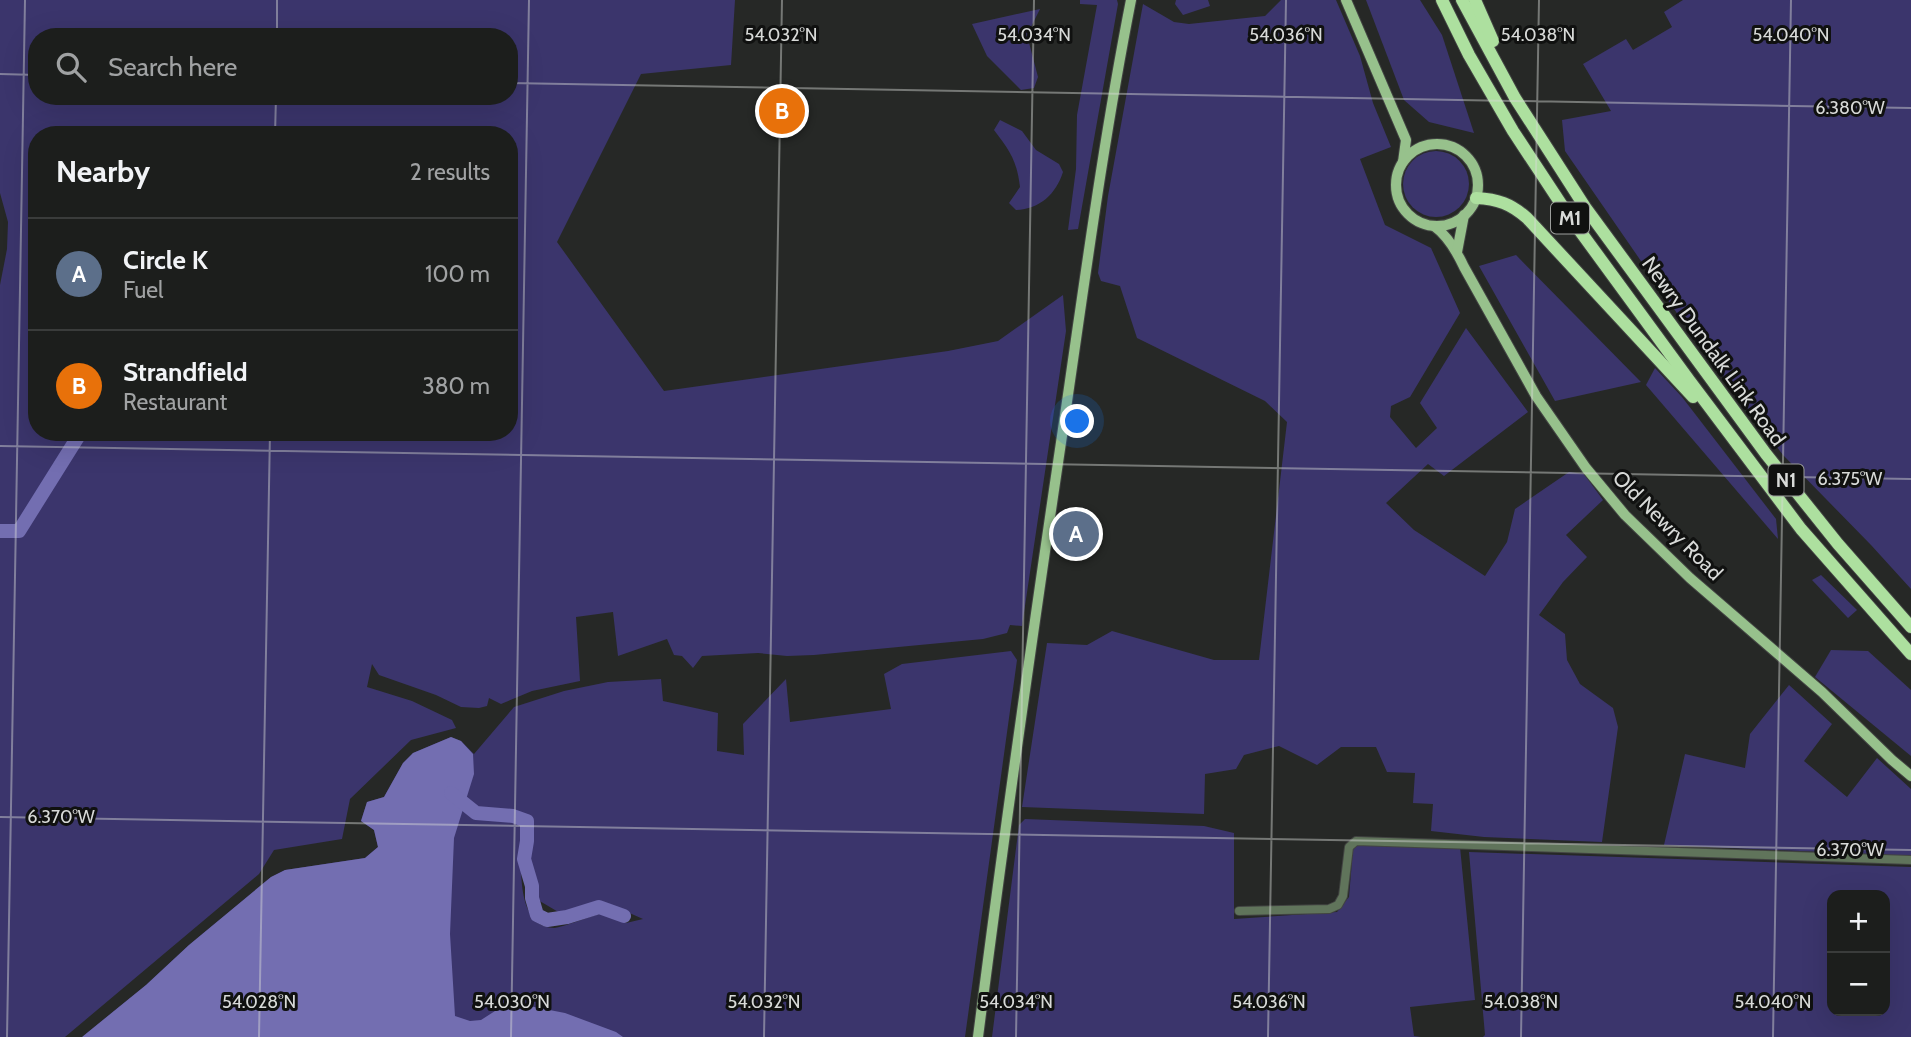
<!DOCTYPE html>
<html lang="en">
<head>
<meta charset="utf-8">
<style>
	body { margin:0; font-family:Cabin,sans-serif; background:#252725; color:#f1f3f6 }
	.controls { position:absolute; right:21px; bottom:21px; display:grid; overflow:hidden; border-radius:14px; box-shadow:0 7px 28px #0002 }
	.controls button { width:63px; height:63px; display:grid; place-items:center; padding:0; border:0; border-bottom:2px solid #3a3c3b; background:#1c1e1c; color:#f1f3f6; font:35px sans-serif }
	.you { position:absolute; left:1078px; top:422px; width:24px; height:24px; margin:-18px; border:5px solid #fff; border-radius:50%; background:#1a73e8; box-shadow:0 0 0 10px #1a73e833 }
	.badge { display:grid; place-items:center; width:46px; height:46px; border-radius:50%; background:#0b8043; color:#fff; font-size:23px; font-weight:700 }
	.pin { position:absolute; translate:-50% -50%; border:4px solid #fff; box-shadow:0 2px 7px #0006 }
	.list { margin:0; padding:0; list-style:none }
	h2 { display:flex; justify-content:space-between; align-items:center; height:91px; margin:0; padding:0 28px; font-size:30px }
	h2 small { font-size:23px; font-weight:400; color:#a0a2a3 }
	.list li { display:grid; grid-template-columns:46px 1fr auto; gap:21px; align-items:center; box-sizing:border-box; height:112px; padding:0 28px; border-top:2px solid #3a3c3b }
	.list b { display:block; font-size:26px; white-space:nowrap }
	.list p { margin:0; font-size:23px; white-space:nowrap; color:#a0a2a3 }
	.list em { font-size:23px; font-style:normal; color:#a0a2a3 }
	.icon { flex:none; width:38px; height:38px; fill:none; stroke:currentColor; stroke-width:2; stroke-linecap:round; stroke-linejoin:round }
	.map { position:relative; flex:none; width:1911px; height:1037px; overflow:hidden }
	.search { position:absolute; background:#1c1e1c; box-shadow:0 7px 28px #0002; left:28px; top:28px; width:490px; height:77px; display:flex; align-items:center; gap:18px; box-sizing:border-box; padding:0 24px; border-radius:28px; color:#a0a2a3; font-size:26px }
	.panel { position:absolute; background:#1c1e1c; box-shadow:0 7px 28px #0002; left:28px; top:126px; width:490px; height:315px; border-radius:28px }
	.map>svg:first-child { display:block }
	.green { fill:#3b356c; fill-rule:evenodd }
	.water { fill:#736eb1 }
	.lines { fill:none; stroke-linecap:round; stroke-linejoin:round }
	.river { stroke:#736eb1; stroke-width:14 }
	.minor-casing { stroke:#424442; stroke-width:10 }
	.major-casing { stroke:#424442; stroke-width:12 }
	.highway-casing { stroke:#424442; stroke-width:14 }
	.minor { stroke:#60745b; stroke-width:8 }
	.major { stroke:#97c18c; stroke-width:10 }
	.highway { stroke:#ade09f; stroke-width:12 }
	.ticks { fill:none; stroke:#d8dad8; stroke-width:2; stroke-opacity:0.45 }
	.labels { text-anchor:middle; dominant-baseline:central; stroke-width:6; stroke-linejoin:round; paint-order:stroke }
	.shield { fill:#101110; stroke:#9c9e9c; stroke-width:2 }
	.shield-label { font-size:19px; font-weight:bold; fill:#d8dad8 }
	.street-label { font-size:21px; fill:#d8dad8; stroke:#101110 }
	.ticks-label { font-size:18px; text-anchor:middle; fill:#d8dad8; stroke:#101110; stroke-width:6; stroke-linejoin:round; paint-order:stroke }
</style>
</head>
<body>
<div class="map">
<svg width="1911" height="1037" viewBox="0 0 1911 1037">
	<rect width="100%" height="100%" fill="#262826"/>
	<g class="green">
		<path d="M0 0H735L731 65 641 74 557 242 664 391 948 351 998 341 1063 295 1066 331 1022 626 1010 625 1007 633 983 639 814 655 787 656 758 653 702 656 693 668 682 656 674 655 667 639 618 656 613 612 576 617 580 681 532 691 501 704 489 698 487 706 479 708 461 707 436 695 379 675 372 664 367 687 412 701 452 720 456 728 411 740 350 799 342 839 274 850 259 874 65 1037H0V285L7 249 8 222 0 193ZM37 37H509V96H37ZM37 135H509V432H37Z"/>
		<polygon points="1080,0 1117,0 1118,4 1078,229 1068,230 1076,169 1077,115 1097,5 1080,4"/>
		<polygon points="1176,0 1208,0 1210,6 1183,15 1175,4"/>
		<polygon points="1281,0 1336,0 1360,56 1373,103 1391,147 1360,159 1385,225 1431,248 1460,313 1410,397 1391,406 1390,417 1416,448 1437,428 1420,403 1466,328 1528,412 1444,476 1428,464 1386,503 1414,530 1485,576 1507,542 1515,509 1569,472 1584,474 1603,500 1566,535 1587,557 1563,582 1539,615 1565,634 1567,660 1580,684 1613,708 1618,727 1602,842 1484,837 1431,831 1433,804 1413,803 1415,773 1387,772 1376,747 1341,747 1317,765 1279,746 1244,755 1236,769 1205,774 1204,814 1022,807 1047,643 1087,645 1112,631 1214,660 1259,660 1287,422 1265,401 1137,338 1120,286 1101,281 1098,273 1108,196 1143,4 1174,22 1189,24 1265,16"/>
		<polygon points="1366,0 1420,0 1442,35 1474,133 1429,122 1404,100"/>
		<polygon points="1683,0 1911,0 1911,589 1871,545 1783,455 1701,348 1565,151 1562,120 1611,111 1583,64 1626,39 1633,50 1672,27 1664,12"/>
		<polygon points="1040,9 1027,35 1038,77 1034,88 1021,90 987,56 972,24"/>
		<path d="M1000 120 1022 131 1036 150 1059 164 1063 172C1056 194 1040 209 1016 210L1009 203 1020 187C1017 161 1010 151 994 130Z"/>
		<circle cx="1436" cy="184" r="33"/>
		<polygon points="1516,255 1641,382 1555,401 1479,266"/>
		<polygon points="1655,368 1682,397 1776,519 1778,539 1646,385"/>
		<polygon points="1821,575 1857,610 1848,618 1812,580"/>
		<polygon points="1831,650 1868,651 1911,690 1911,756 1815,677"/>
		<path d="M1011 651 1017 660 965 1037H249L449 801 478 818 513 819 524 824C521 851 512 928 554 928 563 927 592 916 602 913L626 923 643 919 607 903 560 913 538 900V885L530 859 534 823 521 814 482 809 454 792 400 838 82 1037 146 985 189 945 271 877 285 870 365 858 378 847 374 830 361 821 367 802 384 797 403 763 413 753 451 737 461 741 474 754 514 707 564 691 608 682 661 679 663 701 718 713 717 751 744 755 743 724 786 679 790 722 891 709 884 674 902 664Z"/>
		<polygon points="1789,685 1832,724 1804,761 1847,797 1877,758 1911,789 1911,856 1664,845 1685,754 1745,768 1750,734"/>
		<polygon points="1025,819 1204,826 1234,833 1234,919 1337,912 1349,897 1353,849 1357,844 1460,847 1475,1000 1410,1007 1414,1036 1421,1037 992,1037 1019,825"/>
		<path d="M1469 852 1911 867V1037H1483L1485 1035ZM1832 895H1885V1011H1832Z"/>
	</g>
	<polygon class="water" points="451,737 461,741 473,754 474,774 454,838 450,934 455,1016 470,1021 481,1020 495,1011 529,1006 565,1013 616,1032 623,1037 82,1037 146,985 189,945 271,877 285,870 365,858 378,847 374,830 361,821 367,802 384,797 403,763 413,753"/>
	<g class="lines">
		<g class="river">
			<polyline points="0,531 19,531 81,432"/>
			<polyline points="451,793 476,813 513,816 527,821 527,841 524,859 532,886 532,898 537,915 547,920 567,917 599,907 624,916"/>
		</g>
		<defs>
			<polyline id="minor" points="1239,911 1329,909 1338,905 1343,896 1349,847 1356,841 1911,860"/>
			<g id="major">
				<polyline points="1346,0 1406,140 1403,162"/>
				<circle cx="1437" cy="185" r="41"/>
				<path d="M1434 226C1448 236 1457 252 1464 267L1536 396 1586 468 1625 515 1690 578 1822 692 1892 760 1911 776"/>
				<polyline points="1457,252 1464,215"/>
				<path d="M978 1037C1004 834 1033 631 1063 429 1084 286 1103 142 1131 0"/>
			</g>
			<g id="highway">
				<polyline points="1442,0 1469,55 1513,131 1569,216 1689,380 1801,529 1911,654"/>
				<polyline points="1462,0 1515,98 1585,207 1766,454 1838,544 1911,627"/>
				<polyline points="1475,0 1493,41"/>
				<path d="M1476 198C1498 199 1511 204 1527 218L1693 397"/>
			</g>
		</defs>
		<use href="#minor" class="minor-casing"/>
		<use href="#major" class="major-casing"/>
		<use href="#highway" class="highway-casing"/>
		<use href="#minor" class="minor"/>
		<use href="#major" class="major"/>
		<use href="#highway" class="highway"/>
	</g>
	<path class="ticks" d="M277 37V0M0 74 37 75M509 83 1911 108M275 135 276 96M0 446 1911 479M0 817 1911 850M7 1037 25 0M259 1037 270 432M511 1037 529 0M764 1037 782 0M1016 1037 1034 0M1268 1037 1286 0M1521 1037 1539 0M1773 1037 1791 0"/>
	<g class="labels">
		<g class="shield">
			<rect x="1551" y="202.5" width="38" height="31" rx="5"/>
			<rect x="1768.5" y="464.5" width="35" height="31" rx="5"/>
		</g>
		<g class="shield-label">
			<text x="1570" y="218">M1</text>
			<text x="1786" y="480">N1</text>
		</g>
		<g class="street-label">
			<text transform="translate(1714 351) rotate(54)">Newry Dundalk Link Road</text>
			<text transform="translate(1668 525) rotate(45)">Old Newry Road</text>
		</g>
	</g>
	<g class="ticks-label">
		<text x="781" y="41">54.032°N</text>
		<text x="1034" y="41">54.034°N</text>
		<text x="1286" y="41">54.036°N</text>
		<text x="1538" y="41">54.038°N</text>
		<text x="1791" y="41">54.040°N</text>
		<text x="1850" y="114">6.380°W</text>
		<text x="1850" y="485">6.375°W</text>
		<text x="61" y="823">6.370°W</text>
		<text x="1850" y="856">6.370°W</text>
		<text x="259" y="1008">54.028°N</text>
		<text x="512" y="1008">54.030°N</text>
		<text x="764" y="1008">54.032°N</text>
		<text x="1016" y="1008">54.034°N</text>
		<text x="1269" y="1008">54.036°N</text>
		<text x="1521" y="1008">54.038°N</text>
		<text x="1773" y="1008">54.040°N</text>
	</g>
</svg>
<div class="controls">
<button>+</button>
<button>−</button>
</div>
<div class="you"></div>
<div class="pin badge" style="left:1076px;top:534px;background:#5c6f8a">A</div>
<div class="pin badge" style="left:782px;top:111px;background:#e8710a">B</div>
<div class="search"><svg class="icon" aria-label="search" viewBox="0 0 24 24"><circle cx="10" cy="10" r="6"/><path d="M15 15l6 6"/></svg>Search here</div>
<section class="panel">
<h2>Nearby<small>2 results</small></h2>
<ul class="list">
<li><span class="badge" style="background:#5c6f8a">A</span><div><b>Circle K</b><p>Fuel</p></div><em>100 m</em></li>
<li><span class="badge" style="background:#e8710a">B</span><div><b>Strandfield</b><p>Restaurant</p></div><em>380 m</em></li>
</ul>
</section>
</div>
</body>
</html>
